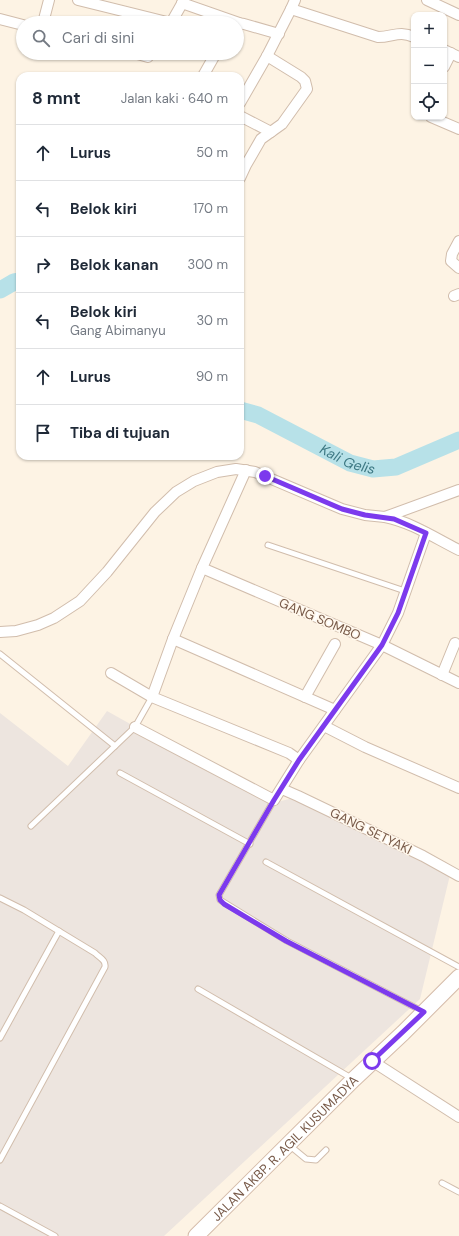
<!DOCTYPE html>
<html lang="id">
<head>
<meta charset="utf-8">
<style>
	body { margin:0; font-family:"DM Sans",sans-serif; background:#f6f6f7; color:#1f2937 }
	.controls { position:absolute; right:12px; top:12px; display:grid; overflow:hidden; border-radius:8px; box-shadow:0 1px 3px #0004 }
	.controls button { width:36px; height:36px; display:grid; place-items:center; padding:0; border:0; border-bottom:1px solid #e0e1e3; background:#fff; color:#1f2937; font:20px sans-serif }
	.stop { position:absolute; width:12px; height:12px; margin:-9px; border:3px solid #7c3aed; border-radius:50%; background:#fff }
	.stop.end { background:#7c3aed; border-color:#fff; box-shadow:0 1px 4px #0008 }
	.list { margin:0; padding:0; list-style:none }
	h2 { display:flex; justify-content:space-between; align-items:center; height:52px; margin:0; padding:0 16px; font-size:17px }
	h2 small { font-size:13px; font-weight:400; color:#747a83 }
	.list li { display:grid; grid-template-columns:26px 1fr auto; gap:12px; align-items:center; box-sizing:border-box; height:56px; padding:0 16px; border-top:1px solid #e0e1e3 }
	.list b { display:block; font-size:15px; white-space:nowrap }
	.list p { margin:0; font-size:13px; white-space:nowrap; color:#747a83 }
	.list em { font-size:13px; font-style:normal; color:#747a83 }
	.icon { flex:none; width:22px; height:22px; fill:none; stroke:currentColor; stroke-width:2; stroke-linecap:round; stroke-linejoin:round }
	.map { position:relative; flex:none; width:459px; height:1236px; overflow:hidden }
	.search { position:absolute; background:#fff; box-shadow:0 1px 3px #0004; left:16px; top:16px; width:228px; height:44px; display:flex; align-items:center; gap:10px; box-sizing:border-box; padding:0 14px; border-radius:22px; color:#747a83; font-size:15px }
	.panel { position:absolute; background:#fff; box-shadow:0 1px 3px #0004; left:16px; top:72px; width:228px; height:388px; border-radius:12px }
	.map>svg:first-child { display:block }
	.industrial { fill:#ede5df }
	.lines { fill:none; stroke-linecap:round; stroke-linejoin:round }
	.river { stroke:#b7e1e8; stroke-width:17 }
	.lane-casing { stroke:#d1bdac; stroke-width:7 }
	.street-casing { stroke:#d1bdac; stroke-width:12 }
	.secondary-casing { stroke:#d5bcaa; stroke-width:17 }
	.lane { stroke:#fff; stroke-width:5 }
	.street { stroke:#fff; stroke-width:10 }
	.secondary { stroke:#fff; stroke-width:15 }
	.route { stroke:#7c3aed; stroke-width:5 }
	.labels { text-anchor:middle; dominant-baseline:central; stroke-width:3; stroke-linejoin:round; paint-order:stroke }
	.street-label { font-size:13px; fill:#775948; stroke:#fff7eb }
	.water-label { font-size:14px; font-style:italic; fill:#3e7984; stroke:#fff7eb }
</style>
</head>
<body>
<div class="map">
<svg width="459" height="1236" viewBox="0 0 459 1236">
	<rect width="100%" height="100%" fill="#fdf3e4"/>
	<polygon class="industrial" points="107,711 272,803 307,795 450,875 420,999 164,1236 0,1236 0,713 68,766"/>
	<g class="lines">
		<g class="river">
			<polyline points="0,290 14,282 20,281"/>
			<path id="s1" d="M240 410 258 415 350 463 373 469 396 467 459 440"/>
		</g>
		<defs>
			<g id="lane">
				<polyline points="268,545 405,591"/>
				<polyline points="0,654 115,746"/>
				<polyline points="120,773 250,844"/>
				<polyline points="274,800 219,895 220,900 287,941 422,1011"/>
				<polyline points="31,826 135,727 152,697"/>
				<polyline points="266,862 459,967"/>
				<path d="M0 898 24 910 95 953C100 958 106 960 105 967L0 1160"/>
				<polyline points="198,989 353,1079"/>
				<polyline points="0,1038 59,931"/>
				<polyline points="289,1145 306,1159 316,1160 326,1150"/>
				<polyline points="442,1183 459,1192"/>
				<polyline points="0,1206 55,1236"/>
			</g>
			<g id="street">
				<polyline points="78,0 171,23"/>
				<path d="M295 0 291 9 378 37C393 37 399 30 414 37"/>
				<polyline points="427,0 459,15"/>
				<polyline points="182,3 239,23"/>
				<polyline points="0,19 23,25"/>
				<polyline points="43,23 49,0"/>
				<polyline points="171,23 184,0"/>
				<polyline points="237,23 244,24 279,34"/>
				<polyline points="444,50 459,57"/>
				<polyline points="134,53 148,57 151,53"/>
				<polyline points="444,67 451,53"/>
				<polyline points="203,76 216,53"/>
				<polyline points="240,103 267,56 291,9"/>
				<polyline points="240,116 271,132"/>
				<polyline points="431,117 459,129"/>
				<polyline points="240,178 246,165 261,139 282,124 307,89 305,81 301,77 267,56"/>
				<polyline points="459,241 452,254 451,261 459,268"/>
				<polyline points="454,296 459,294"/>
				<path d="M385 517C411 522 435 538 459 550"/>
				<polyline points="202,568 382,645 459,683"/>
				<polyline points="0,632 16,631 38,625 54,618 80,601 107,572 155,512 176,492 194,481 217,472 236,469 255,472 342,509 365,515 385,517 459,490"/>
				<polyline points="173,639 335,710"/>
				<polyline points="111,673 152,697"/>
				<polyline points="442,675 455,643"/>
				<polyline points="305,697 335,644"/>
				<polyline points="324,726 365,747 459,788"/>
				<polyline points="135,727 274,800 299,760 289,753 152,697 173,639 202,568 246,470"/>
				<polyline points="299,760 382,645 398,613 426,533"/>
				<polyline points="282,789 298,796 423,856 459,876"/>
				<polyline points="372,1061 459,1117"/>
			</g>
			<g id="secondary">
				<path id="s2" d="M196 1236 354 1079 403 1033 459 977"/>
			</g>
		</defs>
		<use href="#lane" class="lane-casing"/>
		<use href="#street" class="street-casing"/>
		<use href="#secondary" class="secondary-casing"/>
		<use href="#lane" class="lane"/>
		<use href="#street" class="street"/>
		<use href="#secondary" class="secondary"/>
	</g>
	<g class="lines">
		<polyline class="route" points="265,476 342,509 365,515 394,519 426,533 398,613 382,645 299,760 274,800 219,895 220,900 224,904 286,941 424,1012 372,1061"/>
	</g>
	<g class="labels">
		<g class="street-label">
			<text transform="translate(320 619) rotate(23)">GANG SOMBO</text>
			<text transform="translate(371 831) rotate(26)">GANG SETYAKI</text>
			<text stroke="none"><textPath href="#s2" startOffset="125">JALAN AKBP. R. AGIL KUSUMADYA</textPath></text>
		</g>
		<g class="water-label">
			<text stroke="none"><textPath href="#s1" startOffset="119">Kali Gelis</textPath></text>
		</g>
	</g>
</svg>
<div class="controls">
<button>+</button>
<button>−</button>
<button><svg class="icon" aria-label="locate" viewBox="0 0 24 24"><circle cx="12" cy="12" r="6"/><path d="M12 2v4M12 18v4M2 12h4M18 12h4"/></svg></button>
</div>
<div class="stop" style="left:372px;top:1061px"></div>
<div class="stop end" style="left:265px;top:476px"></div>
<div class="search"><svg class="icon" aria-label="search" viewBox="0 0 24 24"><circle cx="10" cy="10" r="6"/><path d="M15 15l6 6"/></svg>Cari di sini</div>
<section class="panel">
<h2>8 mnt<small>Jalan kaki · 640 m</small></h2>
<ul class="list">
<li><svg class="icon" aria-label="ahead" viewBox="0 0 24 24"><path d="M12 20V5M6 11l6-6 6 6"/></svg><div><b>Lurus</b></div><em>50 m</em></li>
<li><svg class="icon" aria-label="left" viewBox="0 0 24 24"><path d="M17 20v-9H6M10 6l-5 5 5 5"/></svg><div><b>Belok kiri</b></div><em>170 m</em></li>
<li><svg class="icon" aria-label="right" viewBox="0 0 24 24"><path d="M7 20v-9h11M14 6l5 5-5 5"/></svg><div><b>Belok kanan</b></div><em>300 m</em></li>
<li><svg class="icon" aria-label="left" viewBox="0 0 24 24"><path d="M17 20v-9H6M10 6l-5 5 5 5"/></svg><div><b>Belok kiri</b><p>Gang Abimanyu</p></div><em>30 m</em></li>
<li><svg class="icon" aria-label="ahead" viewBox="0 0 24 24"><path d="M12 20V5M6 11l6-6 6 6"/></svg><div><b>Lurus</b></div><em>90 m</em></li>
<li><svg class="icon" aria-label="arrive" viewBox="0 0 24 24"><path d="M6 21V4h12l-3 4 3 4H6"/></svg><div><b>Tiba di tujuan</b></div></li>
</ul>
</section>
</div>
</body>
</html>
